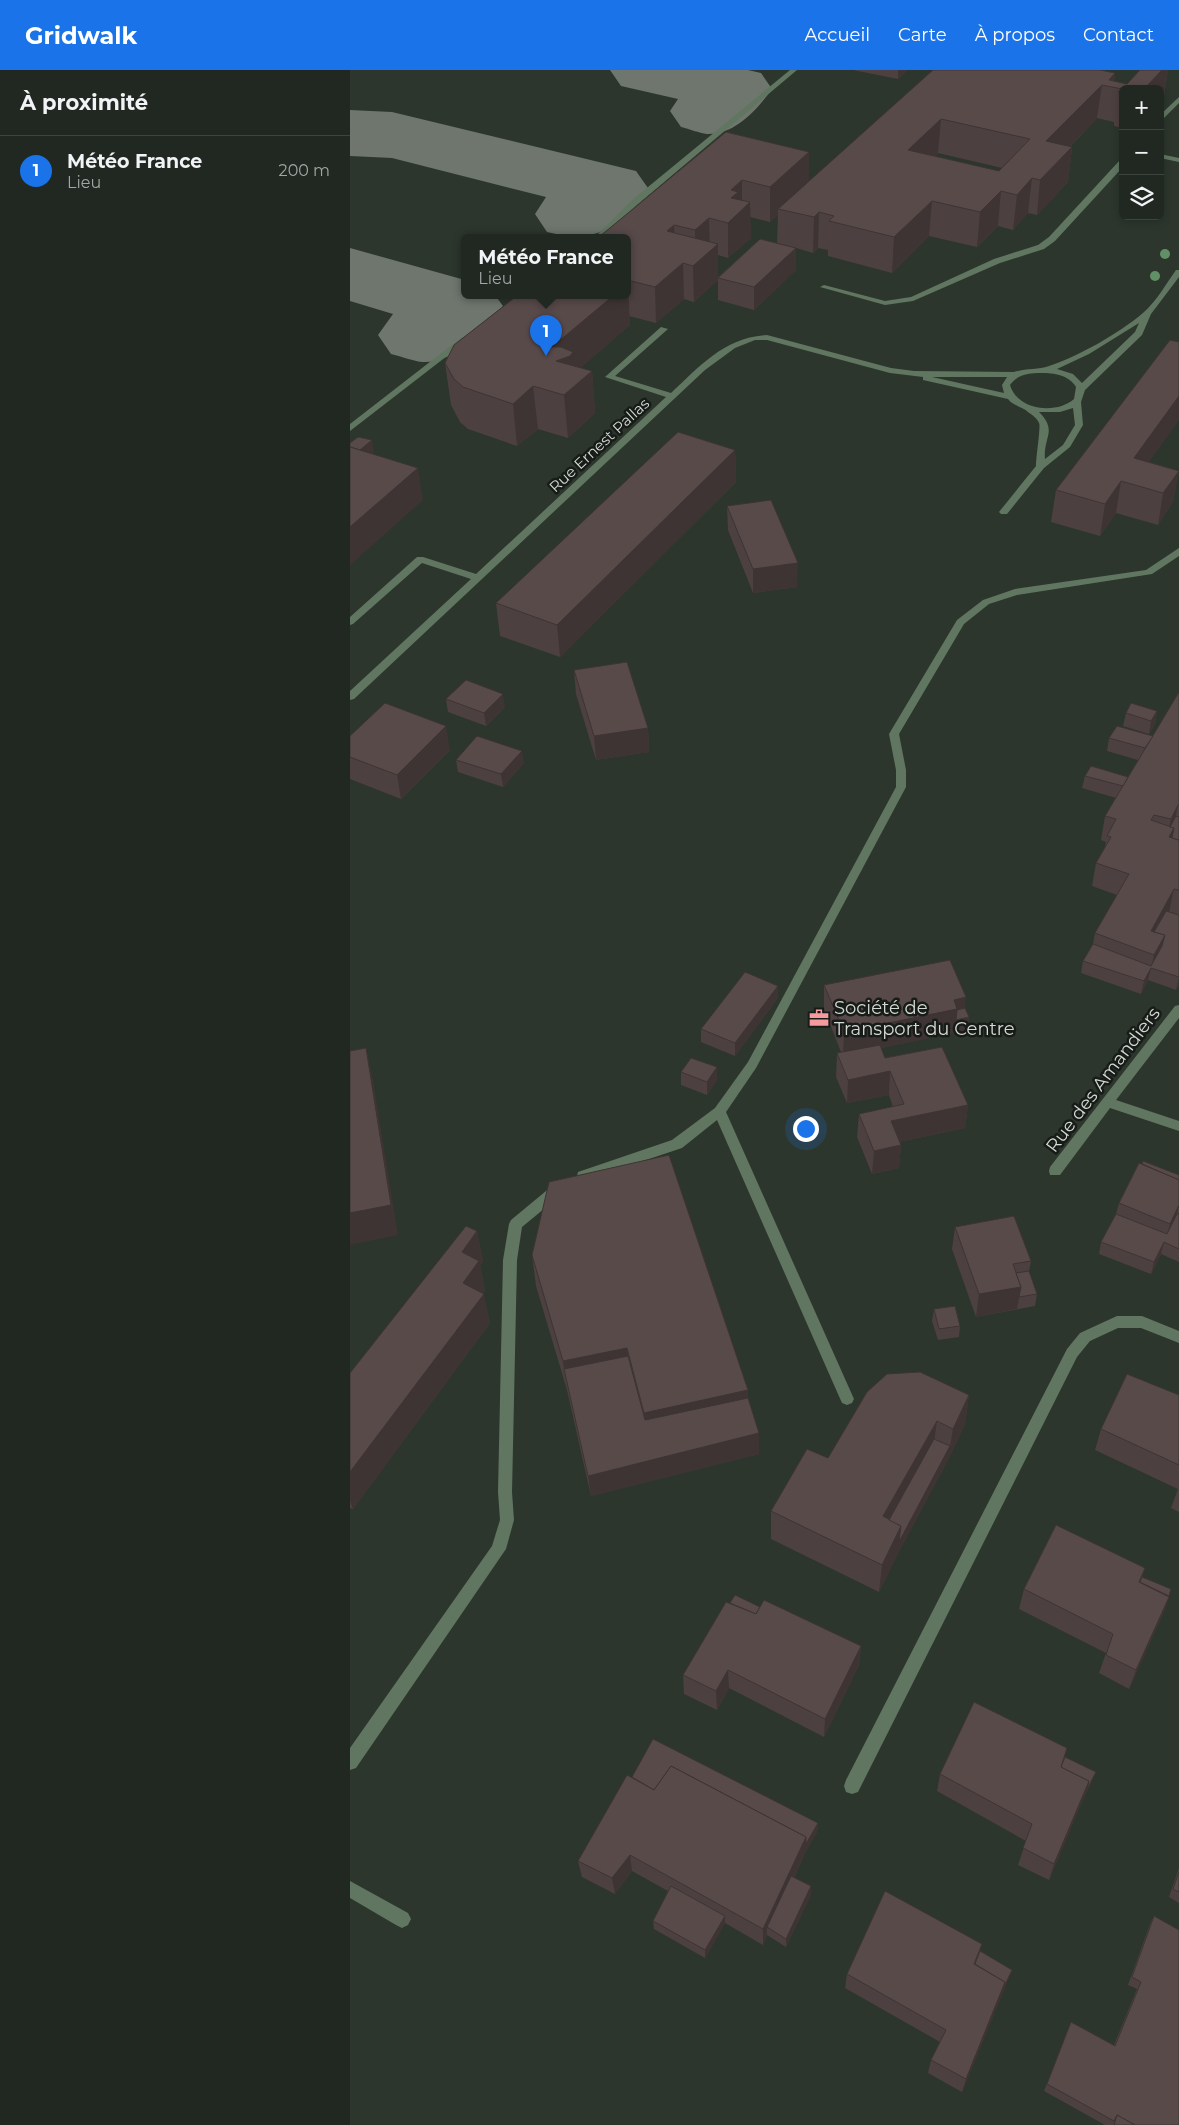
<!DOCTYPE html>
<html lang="fr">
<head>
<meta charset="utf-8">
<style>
	body { margin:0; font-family:Montserrat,sans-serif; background:#29302a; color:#f1f3f6 }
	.controls { position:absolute; right:15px; top:15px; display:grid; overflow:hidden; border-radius:8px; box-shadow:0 2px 8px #0003 }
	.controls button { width:45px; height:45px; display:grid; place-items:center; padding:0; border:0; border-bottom:1px solid #3e4440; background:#212822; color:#f1f3f6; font:25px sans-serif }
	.you { position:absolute; left:455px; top:1058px; width:18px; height:18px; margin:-12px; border:4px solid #fff; border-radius:50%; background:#1a73e8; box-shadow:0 0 0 8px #1a73e833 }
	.badge { display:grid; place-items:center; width:32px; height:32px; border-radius:50%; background:#1a73e8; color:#fff; font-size:16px; font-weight:700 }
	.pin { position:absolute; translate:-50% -41px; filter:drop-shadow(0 1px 2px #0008) }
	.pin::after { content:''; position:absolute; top:26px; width:18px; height:15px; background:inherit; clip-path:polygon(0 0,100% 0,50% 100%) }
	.popup { position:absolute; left:111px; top:164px; width:170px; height:65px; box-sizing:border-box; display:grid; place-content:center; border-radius:8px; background:#212822; filter:drop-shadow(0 1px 4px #0005); font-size:16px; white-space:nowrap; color:#a2a6a5 }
	.popup b { font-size:19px; color:#f1f3f6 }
	.popup::after { content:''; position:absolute; left:50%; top:100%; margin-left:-10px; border:10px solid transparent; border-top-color:#212822 }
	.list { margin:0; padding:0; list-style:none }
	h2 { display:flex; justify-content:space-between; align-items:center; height:65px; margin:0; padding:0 20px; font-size:21px }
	h2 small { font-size:16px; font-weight:400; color:#a2a6a5 }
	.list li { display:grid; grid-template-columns:32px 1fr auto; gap:15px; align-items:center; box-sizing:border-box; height:70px; padding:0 20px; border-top:1px solid #3e4440 }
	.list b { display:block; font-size:19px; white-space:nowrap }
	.list p { margin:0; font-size:16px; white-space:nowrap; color:#a2a6a5 }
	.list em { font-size:16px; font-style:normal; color:#a2a6a5 }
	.icon { flex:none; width:28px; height:28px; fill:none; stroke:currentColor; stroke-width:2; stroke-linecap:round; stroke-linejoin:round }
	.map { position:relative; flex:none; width:829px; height:2055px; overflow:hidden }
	header { display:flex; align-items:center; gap:30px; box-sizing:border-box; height:70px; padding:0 25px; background:#1a73e8; color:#fff }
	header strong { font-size:24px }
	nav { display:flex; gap:28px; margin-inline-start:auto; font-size:18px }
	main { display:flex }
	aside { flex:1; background:#212822 }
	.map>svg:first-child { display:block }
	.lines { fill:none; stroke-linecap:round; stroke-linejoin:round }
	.taxiway { fill:#6e766e; fill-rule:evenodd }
	.minor { fill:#607661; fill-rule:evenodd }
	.tree { fill:#619066 }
	.wall { fill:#4d4040; fill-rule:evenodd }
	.shaded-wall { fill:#3e3434 }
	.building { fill:#594a4a; stroke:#3e3434; fill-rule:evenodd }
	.labels { text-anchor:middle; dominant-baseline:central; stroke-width:5; stroke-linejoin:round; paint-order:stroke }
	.far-street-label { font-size:15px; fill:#d3d9d3; stroke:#181c18 }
	.poi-label { font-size:18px; fill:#d3d9d3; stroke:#181c18; text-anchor:start }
	.street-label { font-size:18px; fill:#d3d9d3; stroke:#181c18 }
</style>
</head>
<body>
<header>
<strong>Gridwalk</strong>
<nav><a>Accueil</a><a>Carte</a><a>À propos</a><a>Contact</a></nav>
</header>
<main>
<aside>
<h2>À proximité<small></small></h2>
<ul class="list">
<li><span class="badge">1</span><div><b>Météo France</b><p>Lieu</p></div><em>200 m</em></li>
</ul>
</aside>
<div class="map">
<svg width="829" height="2055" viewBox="0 0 829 2055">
	<rect width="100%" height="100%" fill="#2c362d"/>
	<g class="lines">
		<g class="taxiway">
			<path d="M260 0H398L411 3 422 19C407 40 385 65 357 64 349 63 339 59 331 57L320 41 328 29 271 16Z"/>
			<path d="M0 40 42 42 286 101 298 118C269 159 247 174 197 162L185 144 196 127 42 88 0 86Z"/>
			<path d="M0 178 115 210V225H145L153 236C137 260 103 294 72 292 62 291 51 286 41 284L28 265 43 244 0 231Z"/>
		</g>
		<g class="minor">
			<polygon points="440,0 447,0 287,135 253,167 245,167 281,131"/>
			<polygon points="829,27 829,33 810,52 810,45"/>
			<polygon points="810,84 829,88 829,92 810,88"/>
			<polygon points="770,90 773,90 773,97 705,171 694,179 650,193 563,231 535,235 470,217 474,215 535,231 561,227 644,189 688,175 699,167"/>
			<path d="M826 200H829V207L801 244 792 265 735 320 731 332 733 355 720 377 694 398 657 444H651L649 442 686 396C686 387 691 356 689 353 688 349 681 344 678 342 672 336 663 336 658 329L573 310V307L540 303 417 270H405L385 278 355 300 4 629 0 630V621L121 509 72 493 3 554 0 555V547L67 487H73L126 504 316 327 255 307 311 257 318 259 265 306 321 323C350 296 375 267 417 265L541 298 564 301 664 302C676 298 688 300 699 296 729 286 768 264 793 243 806 232 816 214 826 200ZM789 253 785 262 732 313 723 304 707 299 739 284ZM691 303C704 303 719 305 726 317L724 329C706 345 667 340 660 315 668 304 679 303 691 303ZM582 307H657L652 315 654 323ZM723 338 725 355 713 375 695 389C693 367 708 361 689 342H710Z"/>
			<polygon points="112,267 119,269 0,361 0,354"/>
			<polygon points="829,478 829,486 802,504 667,525 639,534 614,554 549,664 556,700 556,717 406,998 376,1042 504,1329 502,1333 497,1335 492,1333 367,1050 332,1078 233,1111 228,1110 227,1106 228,1102 322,1070 365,1038 398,992 546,717 546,700 539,664 607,550 633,530 665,519 796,500"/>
			<polygon points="829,935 829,948 766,1030 829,1051 829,1061 760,1038 710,1105 700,1105 699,1101 700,1097 825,936"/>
			<polygon points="207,1115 212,1116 214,1120 212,1124 172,1157 167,1190 162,1422 164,1450 156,1479 6,1698 0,1700 0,1678 142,1476 150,1450 148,1422 153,1190 159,1154 161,1150 202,1116"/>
			<polygon points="767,1246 792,1246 829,1261 829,1273 791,1258 768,1258 740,1271 727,1287 508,1722 502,1724 496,1722 494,1716 496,1710 717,1279 730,1263"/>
			<polygon points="0,1811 58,1843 61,1849 58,1855 52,1858 46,1855 0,1828"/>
		</g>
	</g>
	<g class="tree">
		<circle cx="815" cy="184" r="5"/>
		<circle cx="805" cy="206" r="5"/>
	</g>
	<g class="wall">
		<polygon points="503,0 557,0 548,9"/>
		<path d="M583 0H750L765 3 764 11 777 14 790 0H818L814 26 810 30V19H773V58L764 56V52L747 48 720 77H722L718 112 687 145 678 143 663 160 648 156 627 177 579 166 542 203 478 186V180L468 178 463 183 446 178V200L404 240 368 230V210L344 232 334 229 306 253 279 246 280 255 230 298 242 301 245 343 218 368 188 359 167 376 118 359 110 352 101 335 95 293 104 275 168 225H277V167H249L376 62 459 82V111ZM588 83 652 98 649 101 585 86ZM428 145 427 173 410 169 368 207V185L378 188 401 168 400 147 420 152Z"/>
		<polygon points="385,380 386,412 210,587 150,566 146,533"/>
		<polygon points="799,392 829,401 823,432 808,455 766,443 750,466 701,452 706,420"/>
		<polygon points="377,436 447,517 403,523 378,460"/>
		<polygon points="224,600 298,658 299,682 246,690 226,624"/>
		<polygon points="829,622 829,914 826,920 798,910 791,924 731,903 733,891 743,874 745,863 767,825 742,816 746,793 755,777 756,772 751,770 755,746 766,728 732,718 735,706 778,707 788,690 757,681 759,668 803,666"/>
		<polygon points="96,629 155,637 136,656 98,642"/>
		<polygon points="807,641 805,654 799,664 773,656 776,643"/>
		<polygon points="0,666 100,680 51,729 0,709"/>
		<polygon points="106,690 174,693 153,717 108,702"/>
		<polygon points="474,915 615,938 619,947 617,960 531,978 535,988 618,1035 615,1058 549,1072 551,1075 549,1098 522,1104 507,1067 509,1044 543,1037 539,1025 497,1033 486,1007 487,983 491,982 474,939"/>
		<polygon points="428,928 385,986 351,972 351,959"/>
		<polygon points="331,1002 367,1010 357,1025 331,1015"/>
		<polygon points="829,1105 829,1192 811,1184 801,1204 749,1184 751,1172 766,1144 769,1133"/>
		<polygon points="605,1157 681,1191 679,1201 687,1224 685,1236 626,1247 602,1179"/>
		<polygon points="127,1161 133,1192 130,1195 135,1221 133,1223 140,1253 3,1439 0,1438 0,1303"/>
		<polygon points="182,1185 398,1320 398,1328 409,1384 241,1426 217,1320 186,1216"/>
		<polygon points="584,1239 610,1256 609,1267 588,1270 582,1251"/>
		<polygon points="619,1325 615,1354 599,1388 548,1483 529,1522 421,1469 421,1441 478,1388"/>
		<polygon points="829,1325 829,1442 821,1438 828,1419 745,1380 751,1359"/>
		<polygon points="795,1498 792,1507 819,1527 812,1546 779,1619 749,1603 756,1583 669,1539 674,1519"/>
		<polygon points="380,1534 410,1537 511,1576 509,1595 474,1667 379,1618 367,1640 334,1624 333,1605"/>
		<polygon points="715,1687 742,1711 733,1729 699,1810 668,1795 676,1771 587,1721 590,1704"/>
		<polygon points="282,1707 468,1753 467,1762 455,1783 444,1808 461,1825 436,1877 417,1865 413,1875 375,1853 355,1888 304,1859 303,1851 318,1821 282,1801 265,1824 232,1807 228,1791"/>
		<polygon points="829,1798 829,1833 819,1827"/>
		<polygon points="804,1846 829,2055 755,2055 694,2021 721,1952 764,1975 787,1919 778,1915 800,1854"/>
		<polygon points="630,1881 662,1900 612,2022 578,2003 581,1990 590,1972 495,1918 497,1904"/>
	</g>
	<g class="shaded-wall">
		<polygon points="548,0 557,0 548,9"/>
		<polygon points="812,0 818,0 814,26 810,30 810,19 794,19"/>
		<polygon points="765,3 764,17 759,10"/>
		<polygon points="752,15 747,48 692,106 696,71"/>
		<polygon points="591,49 588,83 556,115 558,80"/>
		<polygon points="722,77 718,112 687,145 690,110"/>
		<polygon points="459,82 459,116 428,139 428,145 420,152 420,117"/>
		<polygon points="682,108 678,143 663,160 667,125"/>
		<polygon points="392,110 392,140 400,132 401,168 378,188 378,153 381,120"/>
		<polygon points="651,121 648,156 627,177 630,142"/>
		<polygon points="582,131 579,166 542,203 544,167"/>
		<polygon points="469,142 468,178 463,183 464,147"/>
		<polygon points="359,148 360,181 368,174 368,210 344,232 343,196 346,193 345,160"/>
		<polygon points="324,155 326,191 317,161"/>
		<polygon points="446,178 446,200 404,240 404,217"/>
		<polygon points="333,193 334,229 306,253 305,217"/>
		<polygon points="278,213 280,255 225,303 242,301 245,343 218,368 214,325 202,277 264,225 277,225"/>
		<polygon points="183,316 188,359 167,376 163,334"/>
		<polygon points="829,326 829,350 783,415 784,388"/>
		<polygon points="22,370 24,383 5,398 3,385"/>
		<polygon points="385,380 386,412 210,587 207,555"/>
		<polygon points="68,398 73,430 0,495 0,457"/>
		<polygon points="829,401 823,432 808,455 813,423"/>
		<polygon points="771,411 766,443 750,466 755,434"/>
		<polygon points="448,493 447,517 403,523 403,499"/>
		<polygon points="153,624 155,637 136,656 134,643"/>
		<polygon points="807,641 805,654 799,664 801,651"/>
		<polygon points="96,656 100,680 51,729 47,705"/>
		<polygon points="298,658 299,682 246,690 244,666"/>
		<polygon points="172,681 174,693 153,717 151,704"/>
		<polygon points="828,735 823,759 824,758 820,779 817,767 821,749"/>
		<polygon points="824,819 819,843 802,873 801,861"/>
		<polygon points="815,865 809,889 801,898 804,885"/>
		<polygon points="801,898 798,910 791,924 794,911"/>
		<polygon points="829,907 829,914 826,920"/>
		<polygon points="428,916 428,928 385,986 385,973"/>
		<polygon points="616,927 614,948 619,947 617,960 493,986 494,962 604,930"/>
		<polygon points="16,978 23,1010 48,1165 0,1175 0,1143"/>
		<polygon points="367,997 367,1010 357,1025 357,1012"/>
		<polygon points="540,1001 539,1025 497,1033 498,1010"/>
		<polygon points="618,1035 615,1058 539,1074 541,1051"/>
		<polygon points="551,1075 549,1098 522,1104 524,1081"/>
		<polygon points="829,1135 824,1156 815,1173 820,1154"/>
		<polygon points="127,1161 133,1192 130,1195 135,1221 119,1243 113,1213 112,1182"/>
		<polygon points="814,1172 811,1184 801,1204 804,1192"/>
		<polygon points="671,1217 667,1239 626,1247 629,1224"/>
		<polygon points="134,1224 140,1253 3,1439 0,1431 0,1402"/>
		<polygon points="277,1278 280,1308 214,1299 213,1291"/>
		<polygon points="398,1320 398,1349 297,1372 294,1343"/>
		<polygon points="619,1325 615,1354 599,1388 548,1483 529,1522 532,1495 551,1456 600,1376 603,1359"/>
		<polygon points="587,1351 583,1380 535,1465 533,1446"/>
		<polygon points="409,1363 409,1384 241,1426 238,1406"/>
		<polygon points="819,1527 812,1546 779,1619 786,1600"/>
		<polygon points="511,1576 509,1595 474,1667 475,1649"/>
		<polygon points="378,1600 379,1618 367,1640 366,1621"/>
		<polygon points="746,1702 742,1711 733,1729 699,1810 704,1794 739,1711"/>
		<polygon points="468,1753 467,1762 455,1783 420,1859 417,1857 417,1865 413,1875 413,1859 456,1767"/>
		<polygon points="280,1785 282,1801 265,1824 262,1808"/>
		<polygon points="461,1816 461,1825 436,1877 436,1869"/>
		<polygon points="375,1846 375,1854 355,1888 355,1880"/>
		<polygon points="662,1900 659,1908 651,1927 612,2022 616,2009 655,1912"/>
	</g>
	<g class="building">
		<path d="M583 0H750L765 3 759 10 777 14 790 0H812L794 19H773V23L768 22 772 19 752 15 696 71 722 77 690 110 682 108 667 125 651 121 630 142 582 131 544 167 479 151 484 146 469 142 464 147 428 139ZM591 49 680 69 649 101 558 80Z"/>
		<polygon points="376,62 459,82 420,117 392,110 381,120 388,122 381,128 400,132 378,153 359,148 345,160 324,155 317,161 368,174 343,196 333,193 305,217 277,210 277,167 249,167"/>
		<polygon points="410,169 446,178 404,217 368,208"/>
		<polygon points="168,225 264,225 202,277 211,277 223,282 220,286 206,291 242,301 214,325 183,316 163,334 113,317 104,309 95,293 104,275"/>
		<polygon points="820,270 829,272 829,326 784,388 829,401 813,423 771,411 755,434 706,420"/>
		<polygon points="328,362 385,380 207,555 146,533"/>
		<polygon points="8,367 22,370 10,380 0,377 0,373"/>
		<polygon points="0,377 68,398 0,457"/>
		<polygon points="421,430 448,493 403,499 377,436"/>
		<polygon points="277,592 298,658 244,666 224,600"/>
		<polygon points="116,610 153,624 134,643 96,629"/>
		<polygon points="829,622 829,735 828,735 821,749 804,745 801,750 824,758 819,767 829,770 829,820 824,819 801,861 815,865 804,885 745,863 779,804 746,793 761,767 757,766 766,749 755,746"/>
		<polygon points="35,633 96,656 47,705 0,687 0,666"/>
		<polygon points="781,633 807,641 801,651 776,643"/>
		<polygon points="767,656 803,666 795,678 759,668"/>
		<polygon points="127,666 172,681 151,704 106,690"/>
		<polygon points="741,696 778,707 773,716 735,706"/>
		<polygon points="826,746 829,747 829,770 822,768 824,758 820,757"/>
		<polygon points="816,841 829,845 829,907 801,898 794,911 733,891 743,874 801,896 812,876 815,865 804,862"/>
		<polygon points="600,890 616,927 604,930 607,939 494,962 474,915"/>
		<polygon points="395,902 428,916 385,973 351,959"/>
		<polygon points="615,938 619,947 606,950 607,940"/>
		<polygon points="530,975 535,988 592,977 618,1035 541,1051 551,1075 524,1081 509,1044 554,1034 540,1001 498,1010 487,983"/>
		<polygon points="16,978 41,1135 0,1143 0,981"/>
		<polygon points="341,988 367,997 357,1012 331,1002"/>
		<polygon points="319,1085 398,1320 294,1343 277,1278 213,1291 182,1185 199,1112"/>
		<polygon points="793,1091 829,1105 829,1110 792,1094"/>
		<polygon points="789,1093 829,1110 829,1135 820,1154 769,1133"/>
		<polygon points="766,1144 817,1164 827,1144 829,1144 829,1179 814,1172 804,1192 751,1172"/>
		<polygon points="664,1146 681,1191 663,1194 671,1217 629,1224 605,1157"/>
		<polygon points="116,1156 127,1161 112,1182 129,1191 113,1213 134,1224 0,1402 0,1303"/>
		<polygon points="679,1201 687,1224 669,1227 671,1217 666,1203"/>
		<polygon points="605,1236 610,1256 589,1259 584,1239"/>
		<polygon points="278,1286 295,1350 398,1328 409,1363 238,1406 214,1299"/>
		<polygon points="570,1302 619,1325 603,1359 587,1351 533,1446 551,1456 532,1495 421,1441 457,1379 478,1388 517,1322 537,1304"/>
		<polygon points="777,1304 829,1325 829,1395 751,1359"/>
		<polygon points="584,1369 600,1376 549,1472 551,1456 539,1450"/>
		<polygon points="706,1455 795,1498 789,1512 819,1527 786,1600 756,1585 763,1564 674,1519"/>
		<polygon points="792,1507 821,1519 819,1526 790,1512"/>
		<polygon points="385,1525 410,1537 406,1544 380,1533"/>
		<polygon points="414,1530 511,1576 475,1649 378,1600 366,1621 333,1605 376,1532 406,1544"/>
		<polygon points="624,1632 717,1678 711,1697 739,1711 704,1794 673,1778 682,1754 590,1704"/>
		<polygon points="303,1669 468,1753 456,1774 456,1767 321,1696 304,1720 282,1707"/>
		<polygon points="715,1687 746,1702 737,1719 739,1711 711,1697"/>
		<polygon points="321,1696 456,1767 413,1859 280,1785 262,1808 228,1791 277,1705 304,1720"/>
		<polygon points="829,1802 829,1822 823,1819"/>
		<polygon points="441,1806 461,1816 436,1869 417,1857"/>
		<polygon points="321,1816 375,1846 355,1880 303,1851"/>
		<polygon points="535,1821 632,1874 624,1894 655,1912 616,2009 581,1990 596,1960 497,1904"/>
		<polygon points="804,1846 829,1860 829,2055 785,2055 767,2045 764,2051 697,2014 721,1952 765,1976 791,1912 782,1907"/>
		<polygon points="630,1881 662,1900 653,1919 655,1912 625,1894"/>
		<polygon points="767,2045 785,2055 764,2055"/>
	</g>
	<defs>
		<symbol id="office-bare" viewBox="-9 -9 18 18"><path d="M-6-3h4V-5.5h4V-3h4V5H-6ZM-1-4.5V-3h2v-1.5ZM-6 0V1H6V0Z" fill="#f59b9e" stroke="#181c18" stroke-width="2.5" paint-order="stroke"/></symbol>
	</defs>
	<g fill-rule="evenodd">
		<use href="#office-bare" x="455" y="934" width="28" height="28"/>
	</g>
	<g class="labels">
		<g class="far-street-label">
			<text transform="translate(249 375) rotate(-43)">Rue Ernest Pallas</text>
		</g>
		<g class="poi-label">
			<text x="484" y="938">Société de<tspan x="484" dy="21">Transport du Centre</tspan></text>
		</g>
		<g class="street-label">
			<text transform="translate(753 1010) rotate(-53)">Rue des Amandiers</text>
		</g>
	</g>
</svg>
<div class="controls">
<button>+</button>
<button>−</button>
<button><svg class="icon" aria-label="layers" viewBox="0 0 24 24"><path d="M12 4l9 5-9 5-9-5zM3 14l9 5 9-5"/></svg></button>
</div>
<div class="you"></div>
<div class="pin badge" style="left:196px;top:286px">1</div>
<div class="popup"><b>Météo France</b>Lieu</div>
</div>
</main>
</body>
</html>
